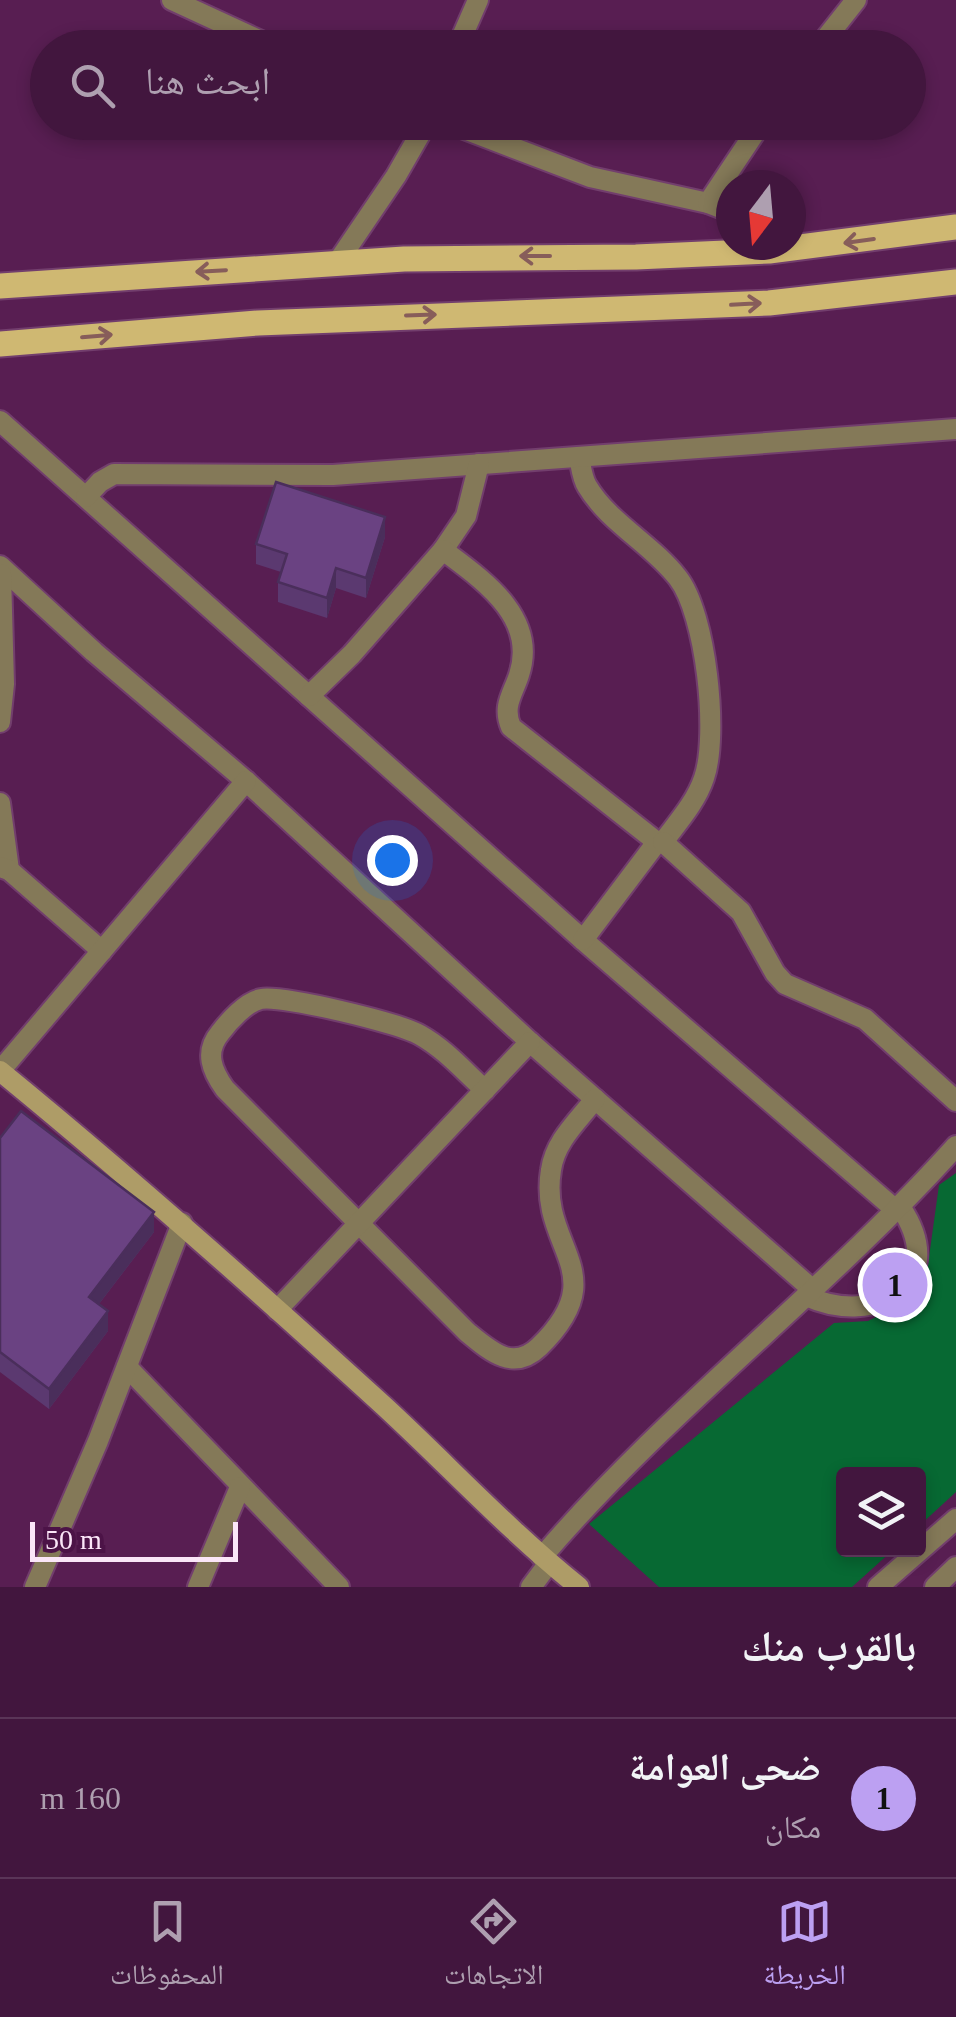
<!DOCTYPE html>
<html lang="ar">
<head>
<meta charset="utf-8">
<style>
	body { margin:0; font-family:"Times New Roman","Noto Naskh Arabic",serif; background:#4c2349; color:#f1f3f6; direction:rtl }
	.controls { position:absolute; right:30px; bottom:30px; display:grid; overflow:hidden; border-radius:10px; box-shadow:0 5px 15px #0003 }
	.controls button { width:90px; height:90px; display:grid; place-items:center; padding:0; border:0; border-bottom:2px solid #5a3558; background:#42163e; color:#f1f3f6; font:50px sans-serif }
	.compass { position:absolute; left:716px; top:170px; width:90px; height:90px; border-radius:50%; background:#42163e; box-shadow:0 5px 15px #0003; rotate:196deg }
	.scale { position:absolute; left:30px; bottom:25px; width:208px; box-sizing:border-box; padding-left:10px; border:5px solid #fbe6f8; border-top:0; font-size:28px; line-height:35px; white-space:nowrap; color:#fbe6f8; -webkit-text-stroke:8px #4c1347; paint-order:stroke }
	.you { position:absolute; left:392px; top:860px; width:35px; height:35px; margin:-25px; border:8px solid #fff; border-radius:50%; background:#1a73e8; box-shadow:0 0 0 15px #1a73e833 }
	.badge { display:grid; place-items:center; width:65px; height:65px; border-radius:50%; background:#bca0f2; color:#111; font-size:32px; font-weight:700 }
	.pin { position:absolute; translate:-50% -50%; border:5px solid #fff; box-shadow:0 2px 10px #0006 }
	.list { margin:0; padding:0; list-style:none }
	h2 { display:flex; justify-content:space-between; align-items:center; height:130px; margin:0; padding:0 40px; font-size:42px }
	h2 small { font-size:32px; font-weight:400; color:#ae9fb0 }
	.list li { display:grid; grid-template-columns:65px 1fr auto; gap:30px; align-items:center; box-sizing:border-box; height:160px; padding:0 40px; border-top:2px solid #5a3558 }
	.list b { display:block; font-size:38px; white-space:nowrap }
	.list p { margin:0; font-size:32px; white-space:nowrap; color:#ae9fb0 }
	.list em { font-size:32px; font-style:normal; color:#ae9fb0 }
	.icon { flex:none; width:55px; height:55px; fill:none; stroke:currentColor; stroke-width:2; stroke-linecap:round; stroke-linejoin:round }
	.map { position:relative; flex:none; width:956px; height:1587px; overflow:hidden; direction:ltr }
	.search { position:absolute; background:#42163e; box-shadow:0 5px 15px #0003; left:30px; right:30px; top:30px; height:110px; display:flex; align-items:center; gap:25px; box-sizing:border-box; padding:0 35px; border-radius:55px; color:#ae9fb0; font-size:38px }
	.sheet { height:290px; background:#42163e }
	nav { display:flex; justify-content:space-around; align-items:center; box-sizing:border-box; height:140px; border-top:2px solid #5a3558; background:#42163e; font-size:28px; color:#ae9fb0 }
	nav a { display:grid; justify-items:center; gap:5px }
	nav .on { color:#bca0f2 }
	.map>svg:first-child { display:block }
	.green { fill:#076933 }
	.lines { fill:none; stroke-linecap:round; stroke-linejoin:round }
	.street-casing { stroke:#723e6d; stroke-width:24 }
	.secondary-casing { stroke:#723e6d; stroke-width:24 }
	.primary-casing { stroke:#723e6d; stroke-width:29 }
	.street { stroke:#847958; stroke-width:20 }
	.secondary { stroke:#ae9c67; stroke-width:20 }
	.primary { stroke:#cfb872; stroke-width:25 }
	.wall { fill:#5b3970 }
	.shaded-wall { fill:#4a2e5b }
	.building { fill:#6a4282; stroke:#4a2e5b; stroke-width:2.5 }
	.oneway { stroke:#875d5a }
</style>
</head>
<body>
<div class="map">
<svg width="956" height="1587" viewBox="0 0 956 1587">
	<rect width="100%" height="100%" fill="#581e52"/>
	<polygon class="green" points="956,1173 956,1492 919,1526 918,1474 844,1474 844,1550 893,1550 852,1587 659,1587 589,1524 834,1323 868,1321 924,1293 939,1185"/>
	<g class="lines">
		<defs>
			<g id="street">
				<polyline points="172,0 276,48"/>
				<polyline points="457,48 478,0"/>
				<polyline points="818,48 856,0"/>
				<polyline points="446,122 590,177 708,203 731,212"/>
				<polyline points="708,203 762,122"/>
				<polyline points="337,263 396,176 427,122"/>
				<polyline points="0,421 583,940 897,1211"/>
				<path d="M579 457C581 466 582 478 587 486 609 523 652 544 678 578 706 614 719 735 704 778 696 802 678 822 663 842H657"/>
				<polyline points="86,497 100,482 114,474 333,475 956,429"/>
				<polyline points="443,550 466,516 479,464"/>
				<polyline points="0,566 94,652 246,781 530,1042 813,1290"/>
				<path d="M309 696 352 654 443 550C483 580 538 617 519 675 513 694 502 706 511 727L657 842 583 940"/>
				<polyline points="0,722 4,684 1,574"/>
				<polyline points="0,803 9,870"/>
				<polyline points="663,842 741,912 775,973 785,984 865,1019 956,1101"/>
				<polyline points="0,867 9,870 102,951"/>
				<polyline points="0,1071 246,781"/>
				<path d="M485 1090C464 1071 445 1049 420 1035 399 1023 283 995 261 999 246 1002 229 1021 220 1033 204 1052 212 1071 225 1089L467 1332C490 1351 513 1372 539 1347 616 1272 538 1248 551 1170 555 1141 578 1121 595 1099"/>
				<path d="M806 1296C876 1328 951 1283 901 1208"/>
				<polyline points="277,1310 530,1042"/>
				<polyline points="127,1367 339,1587"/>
				<path d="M542 1557C668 1409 826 1291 956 1146"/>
				<polyline points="35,1587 98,1441 182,1223"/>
				<polyline points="198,1587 240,1487"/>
				<polyline points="531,1587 549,1563"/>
				<polyline points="878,1587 956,1519"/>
				<polyline points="935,1587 956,1567"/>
			</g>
			<path id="secondary" d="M0 1071C132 1179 258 1291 384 1406 449 1466 510 1532 579 1587"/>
			<g id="primary">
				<polyline points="0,286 404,259 636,257 769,251 956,227"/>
				<polyline points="0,344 258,323 769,303 956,282"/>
			</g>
		</defs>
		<use href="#street" class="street-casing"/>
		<use href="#secondary" class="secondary-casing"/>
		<use href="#primary" class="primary-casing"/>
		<use href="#street" class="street"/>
		<use href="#secondary" class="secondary"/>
		<use href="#primary" class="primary"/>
	</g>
	<g class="wall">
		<polygon points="385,537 366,598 336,588 327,618 278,602 278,582 281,572 256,564 256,544"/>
		<polygon points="0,1138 154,1232 99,1304 108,1331 49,1409 0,1372"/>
	</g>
	<g class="shaded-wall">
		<polygon points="385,517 385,537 366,598 366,578"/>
		<polygon points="336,568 336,588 327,618 327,598"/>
		<polygon points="154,1212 154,1232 89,1317 89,1297"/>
		<polygon points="108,1311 108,1331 49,1409 49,1389"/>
	</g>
	<g class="building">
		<polygon points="276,482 385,517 366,578 336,568 327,598 278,582 287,554 256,544"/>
		<polygon points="21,1111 154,1212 89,1297 108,1311 49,1389 0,1352 0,1138"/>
	</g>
	<defs><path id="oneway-shaft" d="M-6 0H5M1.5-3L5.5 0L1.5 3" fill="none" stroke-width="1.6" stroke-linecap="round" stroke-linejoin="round" transform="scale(2.5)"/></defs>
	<g class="oneway">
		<use href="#oneway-shaft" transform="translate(859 241) rotate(172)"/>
		<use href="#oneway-shaft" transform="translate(535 256) rotate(-180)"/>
		<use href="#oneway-shaft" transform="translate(211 271) rotate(177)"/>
		<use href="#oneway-shaft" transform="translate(746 304) rotate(-3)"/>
		<use href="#oneway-shaft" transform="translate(421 315) rotate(-2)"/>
		<use href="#oneway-shaft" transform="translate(97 336) rotate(-5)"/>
	</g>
</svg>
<div class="controls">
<button><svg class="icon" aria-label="layers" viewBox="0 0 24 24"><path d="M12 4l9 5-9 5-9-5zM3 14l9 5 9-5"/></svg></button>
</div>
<svg class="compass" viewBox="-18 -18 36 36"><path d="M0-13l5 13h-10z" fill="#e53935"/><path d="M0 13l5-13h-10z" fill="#ae9fb0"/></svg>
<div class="scale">50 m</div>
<div class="you"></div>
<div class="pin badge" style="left:895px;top:1285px">1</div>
<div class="search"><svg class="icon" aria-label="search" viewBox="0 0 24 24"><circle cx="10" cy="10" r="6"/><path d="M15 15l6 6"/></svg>ابحث هنا</div>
</div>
<section class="sheet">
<h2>بالقرب منك<small></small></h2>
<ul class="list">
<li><span class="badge">1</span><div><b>ضحى العوامة</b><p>مكان</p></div><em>160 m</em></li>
</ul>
</section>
<nav>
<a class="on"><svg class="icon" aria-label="map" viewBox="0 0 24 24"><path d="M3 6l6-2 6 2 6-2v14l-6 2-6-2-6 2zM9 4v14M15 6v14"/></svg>الخريطة</a>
<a><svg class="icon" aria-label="directions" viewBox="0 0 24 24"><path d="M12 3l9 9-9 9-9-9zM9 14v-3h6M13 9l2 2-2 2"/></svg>الاتجاهات</a>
<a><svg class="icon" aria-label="saved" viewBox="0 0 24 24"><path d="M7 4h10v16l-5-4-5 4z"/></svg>المحفوظات</a>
</nav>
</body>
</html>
